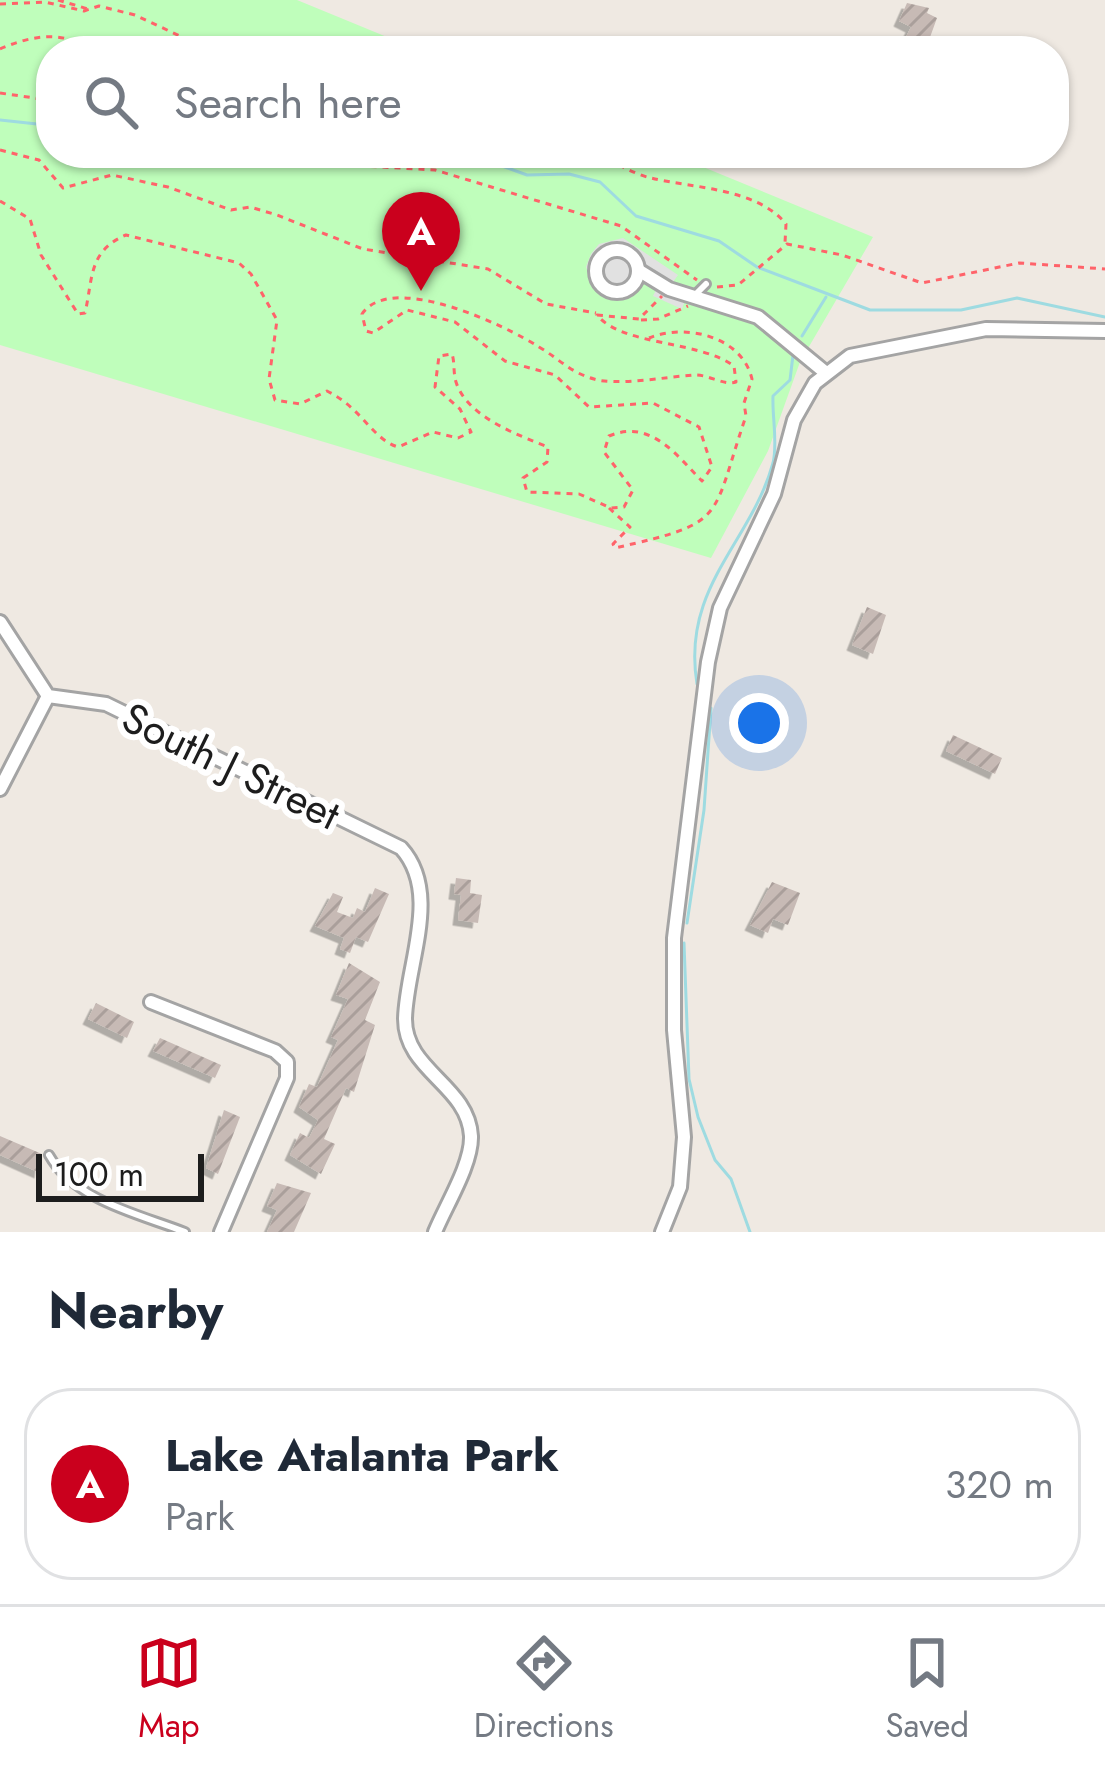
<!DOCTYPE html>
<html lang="en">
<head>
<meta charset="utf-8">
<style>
	body { margin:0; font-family:Jost,sans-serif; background:#f2f2f3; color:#1f2937 }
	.scale { position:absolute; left:36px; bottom:30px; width:168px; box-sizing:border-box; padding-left:12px; border:6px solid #1d1d1d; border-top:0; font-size:33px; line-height:42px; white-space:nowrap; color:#1d1d1d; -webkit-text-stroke:9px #fff; paint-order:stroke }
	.you { position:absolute; left:759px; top:723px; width:42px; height:42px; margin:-30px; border:9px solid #fff; border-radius:50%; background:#1a73e8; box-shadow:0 0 0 18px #1a73e833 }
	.badge { display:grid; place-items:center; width:78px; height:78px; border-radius:50%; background:#ca001d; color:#fff; font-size:39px; font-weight:700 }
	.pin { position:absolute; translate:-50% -99px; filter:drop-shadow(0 3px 6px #0008) }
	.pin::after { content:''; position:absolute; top:63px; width:42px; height:36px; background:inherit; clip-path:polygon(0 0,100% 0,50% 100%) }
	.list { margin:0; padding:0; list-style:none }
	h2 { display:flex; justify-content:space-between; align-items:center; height:156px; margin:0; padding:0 48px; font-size:51px }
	h2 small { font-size:39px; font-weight:400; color:#747a83 }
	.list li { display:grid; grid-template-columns:78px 1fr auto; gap:36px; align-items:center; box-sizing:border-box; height:192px; margin:0 24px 24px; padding:0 24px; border:3px solid #e0e1e3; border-radius:48px }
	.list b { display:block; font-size:45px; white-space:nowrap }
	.list p { margin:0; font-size:39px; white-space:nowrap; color:#747a83 }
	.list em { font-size:39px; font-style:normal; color:#747a83 }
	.icon { flex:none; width:66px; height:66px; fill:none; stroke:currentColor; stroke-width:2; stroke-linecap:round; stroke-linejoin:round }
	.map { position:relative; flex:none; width:1105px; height:1232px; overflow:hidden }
	.search { position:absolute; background:#fff; box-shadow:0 3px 9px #0004; left:36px; right:36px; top:36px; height:132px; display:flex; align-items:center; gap:30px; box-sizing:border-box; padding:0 42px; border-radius:48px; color:#747a83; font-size:45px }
	.sheet { height:372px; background:#fff }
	nav { display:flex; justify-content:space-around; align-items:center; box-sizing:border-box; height:168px; border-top:3px solid #e0e1e3; background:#fff; font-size:33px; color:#747a83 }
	nav a { display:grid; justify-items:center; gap:6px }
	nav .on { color:#ca001d }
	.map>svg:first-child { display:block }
	.park { fill:#bffebb }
	.parking { fill:#e1e1e1 }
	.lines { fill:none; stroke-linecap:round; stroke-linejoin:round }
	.stream { stroke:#9edbe1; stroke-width:3 }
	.building { fill:url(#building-hatch); filter:url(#shadow) }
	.service-casing { stroke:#a4a4a4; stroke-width:12 }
	.minor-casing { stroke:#a4a4a4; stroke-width:18 }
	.path { stroke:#ff636a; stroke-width:3; stroke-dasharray:6 6; stroke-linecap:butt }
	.service { stroke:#fff; stroke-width:6 }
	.minor { stroke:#fff; stroke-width:12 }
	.labels { text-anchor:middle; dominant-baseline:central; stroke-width:12; stroke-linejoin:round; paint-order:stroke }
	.street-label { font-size:42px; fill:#1d1d1d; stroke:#fff }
</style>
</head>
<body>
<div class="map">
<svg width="1105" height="1232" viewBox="0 0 1105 1232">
	<defs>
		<pattern id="building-hatch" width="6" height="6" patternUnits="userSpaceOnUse" patternTransform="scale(3)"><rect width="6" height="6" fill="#c7bab5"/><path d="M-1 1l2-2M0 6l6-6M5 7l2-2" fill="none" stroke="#aa9f9b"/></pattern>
		<filter id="shadow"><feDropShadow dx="-5.5" dy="5.5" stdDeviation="0" flood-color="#0004"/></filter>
	</defs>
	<rect width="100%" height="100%" fill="#efe9e2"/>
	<polygon class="park" points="0,0 297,0 421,51 51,51 51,153 669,153 873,237 800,362 768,451 711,558 0,345"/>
	<polygon class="parking" points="623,238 678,275 673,282 689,289 682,309 653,296 657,288 645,282 635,294 620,298 595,290 586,267 591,254 599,244"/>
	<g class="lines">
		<g class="stream">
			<polyline points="0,120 37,124 51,114"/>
			<polyline points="466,153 527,175 569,174 600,182 636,216 719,241 757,267 870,310 961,310 1017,298 1105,317"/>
			<polyline points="802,336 826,297"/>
			<path d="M697 684C681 587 751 543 773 463 778 443 772 417 773 396L790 380 793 355"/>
			<polyline points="687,923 704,810 711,708"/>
			<polyline points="684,943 689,1079 698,1117 715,1160 731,1179 750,1232"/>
		</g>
	</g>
	<g class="building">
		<polygon points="907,3 929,8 927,13 937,18 925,51 901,47 911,27 899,21"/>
		<polygon points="867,607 886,615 873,654 852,645"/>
		<polygon points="953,735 1002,758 995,774 946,751"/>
		<polygon points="456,878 471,880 470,893 482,895 478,923 458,920 461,895 454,894"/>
		<polygon points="772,882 800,893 788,925 773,919 768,933 750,925"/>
		<polygon points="375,888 389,894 368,942 356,937 350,953 340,949 344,938 315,926 333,893 343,897 337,912 353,918 357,908 365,912"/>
		<polygon points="349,963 380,982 365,1020 375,1025 354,1092 346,1088 324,1139 335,1144 321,1174 290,1155 300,1133 309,1138 318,1120 299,1107 309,1084 317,1087 338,1040 331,1037 348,999 336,995"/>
		<polygon points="96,1003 134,1022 127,1038 88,1019"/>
		<polygon points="160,1038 221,1065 215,1078 153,1051"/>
		<polygon points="224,1110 240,1117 218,1174 206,1168"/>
		<polygon points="0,1136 42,1154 40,1173 0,1155"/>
		<polygon points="277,1183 311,1193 294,1232 267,1232 277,1210 267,1206"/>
	</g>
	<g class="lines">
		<defs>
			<g id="service">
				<polyline points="695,295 706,284"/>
				<path d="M49 1155C75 1201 139 1214 185 1232"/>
			</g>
			<g id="minor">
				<circle cx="617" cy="271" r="21"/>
				<polyline points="638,270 669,289 758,317 826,373"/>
				<path d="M0 622 48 696 106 704 401 848C442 893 406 965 405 1019 405 1071 468 1085 471 1136 472 1164 446 1205 435 1232"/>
				<polyline points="0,789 48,696"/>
				<polyline points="151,1002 275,1051 287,1062 287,1078 221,1232"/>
				<polyline points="662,1232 680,1187 684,1137 674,1030 674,938 708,662 720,608 774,494 794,420 815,383 850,356 986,329 1105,331"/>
			</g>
		</defs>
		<use href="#service" class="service-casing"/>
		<use href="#minor" class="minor-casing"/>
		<g class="path">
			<polyline points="58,0 88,9"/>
			<polyline points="0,4 45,2 84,11 99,6 135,15 212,51"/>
			<path d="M0 49C27 37 65 28 89 51"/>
			<polyline points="0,93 41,99 51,95"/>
			<polyline points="0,150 39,160 63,188 112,175 168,187 231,210 250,207 277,215 363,249 488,269 546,304 596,313"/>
			<polyline points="133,153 158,164 291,162 435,170 621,226 697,280"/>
			<polyline points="515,153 530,153"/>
			<polyline points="532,153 557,153"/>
			<path d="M598 153C614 162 633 174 651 178 692 188 757 188 786 224L785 243"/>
			<path d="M0 201 30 219 41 255 78 314 85 313C93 279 88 251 126 235L239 263 251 274 277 320 269 379 275 400 300 404 327 391C362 408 372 439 398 447L433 432 458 438 471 432 460 409 435 387 439 356 452 354C455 363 453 372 456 382 467 417 518 435 548 447L547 462 523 478 527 492 579 494 611 508 624 507 633 490 604 452 609 436C651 418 678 457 702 481L712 467 699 427 653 403 589 407 555 375 505 361 455 322 407 310 373 333 366 331 362 314C391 271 505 325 539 347 558 358 571 373 594 379 616 386 667 377 693 375 709 374 723 386 736 382L734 366C698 340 622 346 597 315L639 319 662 296"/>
			<polyline points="717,287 738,285 787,244 842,255 922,283 1019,263 1105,269"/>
			<polyline points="641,320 658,319 688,306"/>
			<path d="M609 508 630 527 613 544 615 548C729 522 710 521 746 416L744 403 752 379C742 336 685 323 649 338"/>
		</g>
		<use href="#service" class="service"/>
		<use href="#minor" class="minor"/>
	</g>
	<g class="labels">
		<g class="street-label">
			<text transform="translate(231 766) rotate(26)">South J Street</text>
		</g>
	</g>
</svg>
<div class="scale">100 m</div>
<div class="you"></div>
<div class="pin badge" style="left:421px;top:291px">A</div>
<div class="search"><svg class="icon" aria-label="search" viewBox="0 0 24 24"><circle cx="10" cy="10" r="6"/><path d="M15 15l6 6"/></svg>Search here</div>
</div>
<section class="sheet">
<h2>Nearby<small></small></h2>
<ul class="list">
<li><span class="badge">A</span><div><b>Lake Atalanta Park</b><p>Park</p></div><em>320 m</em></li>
</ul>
</section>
<nav>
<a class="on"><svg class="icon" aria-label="map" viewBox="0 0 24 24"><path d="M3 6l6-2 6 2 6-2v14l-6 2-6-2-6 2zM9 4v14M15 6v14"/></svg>Map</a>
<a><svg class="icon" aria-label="directions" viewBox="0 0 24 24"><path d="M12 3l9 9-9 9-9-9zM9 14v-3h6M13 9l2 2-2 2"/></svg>Directions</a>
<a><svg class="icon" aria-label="saved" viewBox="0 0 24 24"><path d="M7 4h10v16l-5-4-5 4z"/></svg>Saved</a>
</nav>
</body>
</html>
